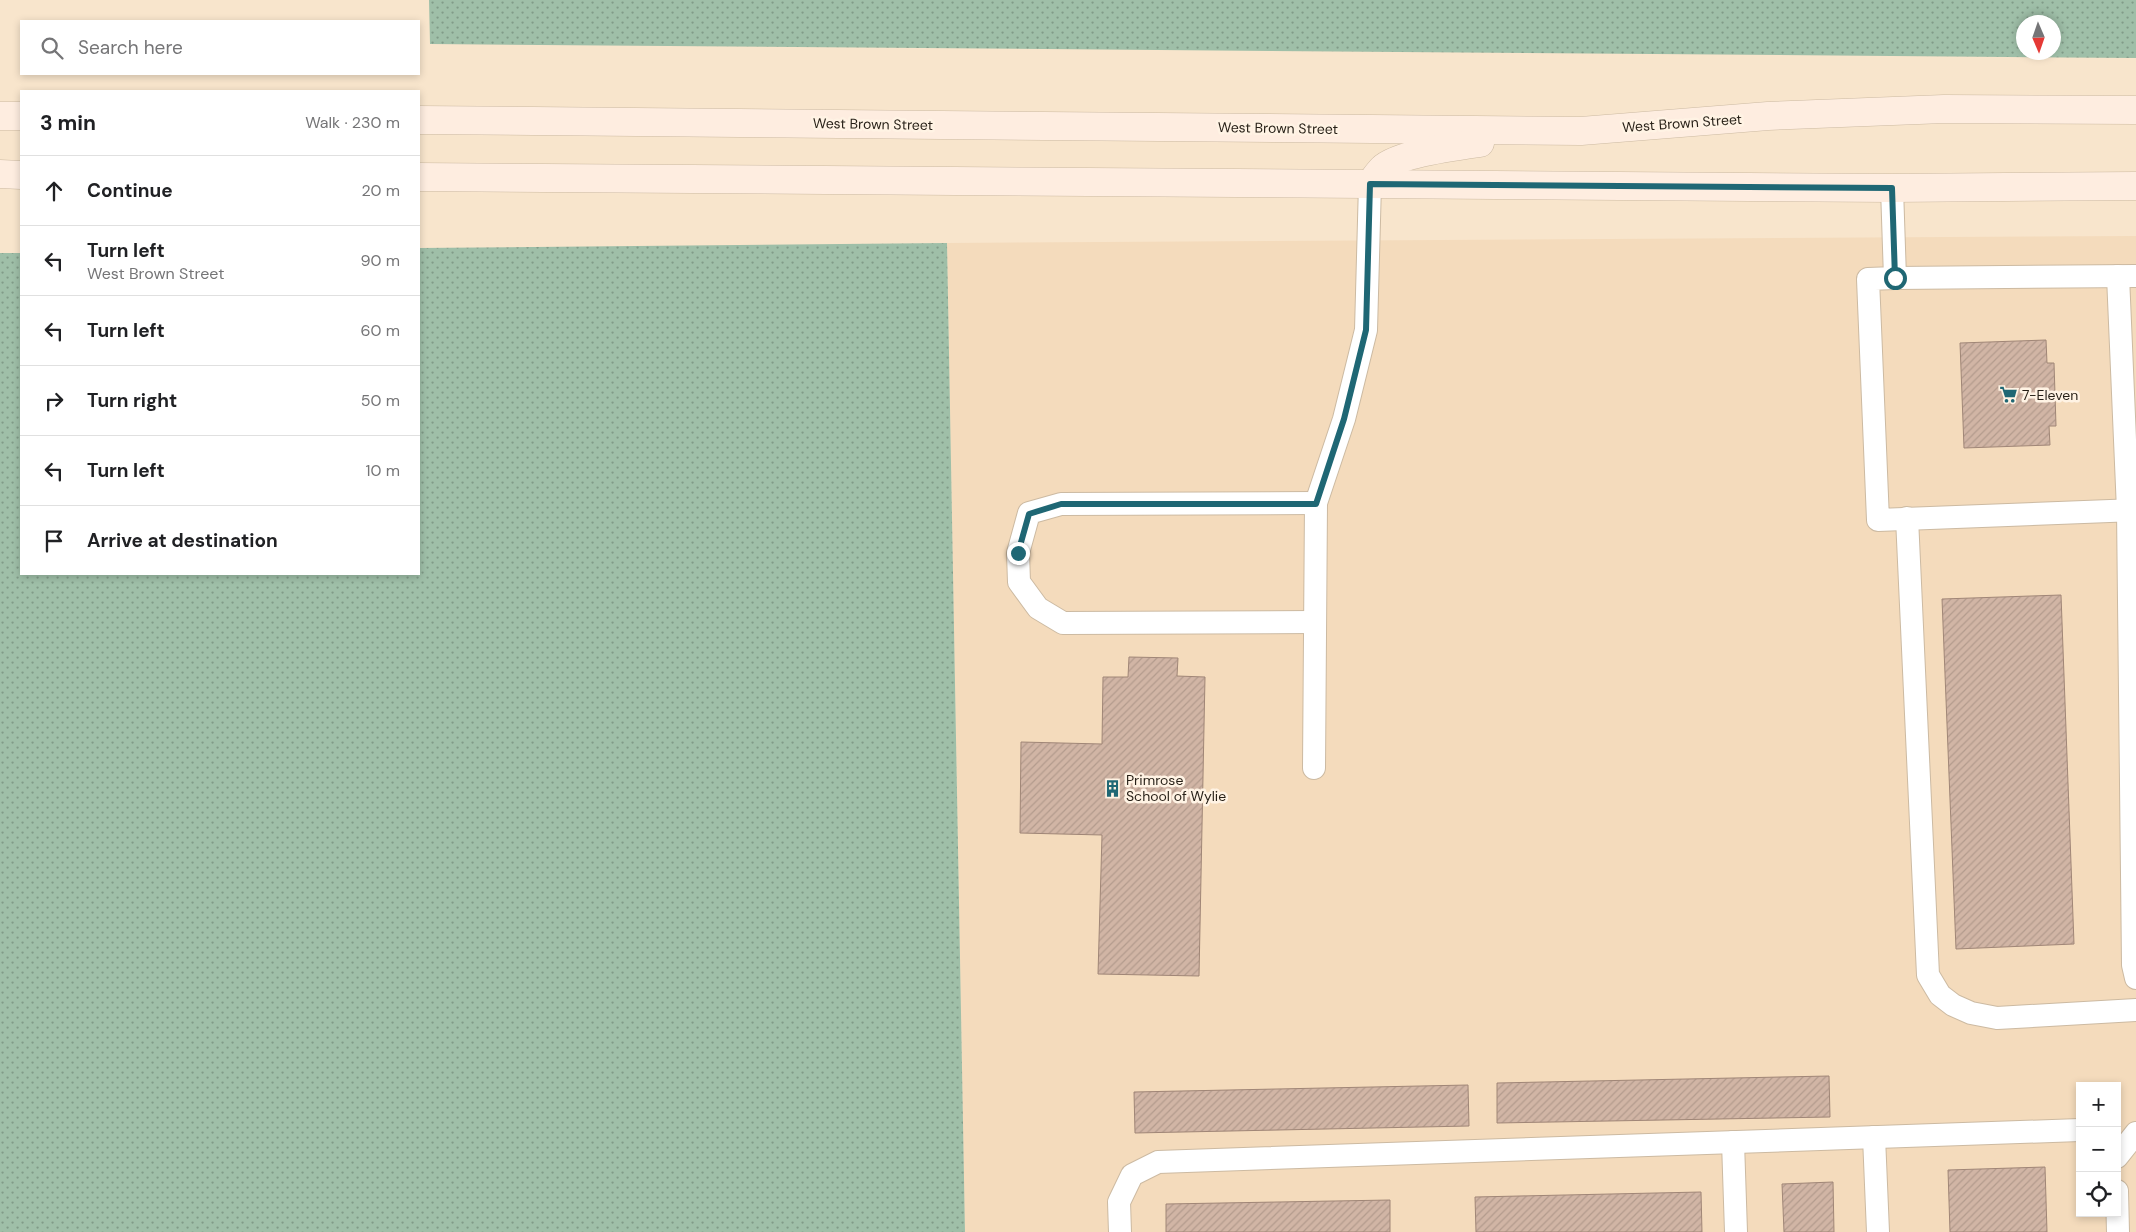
<!DOCTYPE html>
<html lang="en">
<head>
<meta charset="utf-8">
<style>
	body { margin:0; font-family:"DM Sans",sans-serif; background:#f6f6f6; color:#202124 }
	.controls { position:absolute; right:15px; bottom:15px; display:grid; overflow:hidden; border-radius:0px; box-shadow:0 2px 8px #0003 }
	.controls button { width:45px; height:45px; display:grid; place-items:center; padding:0; border:0; border-bottom:1px solid #e0e0e0; background:#fff; color:#202124; font:25px sans-serif }
	.compass { position:absolute; left:2016px; top:15px; width:45px; height:45px; border-radius:50%; background:#fff; box-shadow:0 2px 8px #0003; rotate:178deg }
	.stop { position:absolute; width:15px; height:15px; margin:-11px; border:4px solid #1f6774; border-radius:50%; background:#fff }
	.stop.end { background:#1f6774; border-color:#fff; box-shadow:0 1px 5px #0008 }
	.list { margin:0; padding:0; list-style:none }
	h2 { display:flex; justify-content:space-between; align-items:center; height:65px; margin:0; padding:0 20px; font-size:21px }
	h2 small { font-size:16px; font-weight:400; color:#757577 }
	.list li { display:grid; grid-template-columns:32px 1fr auto; gap:15px; align-items:center; box-sizing:border-box; height:70px; padding:0 20px; border-top:1px solid #e0e0e0 }
	.list b { display:block; font-size:19px; white-space:nowrap }
	.list p { margin:0; font-size:16px; white-space:nowrap; color:#757577 }
	.list em { font-size:16px; font-style:normal; color:#757577 }
	.icon { flex:none; width:28px; height:28px; fill:none; stroke:currentColor; stroke-width:2; stroke-linecap:round; stroke-linejoin:round }
	.map { position:relative; flex:none; width:2136px; height:1232px; overflow:hidden }
	.search { position:absolute; background:#fff; box-shadow:0 2px 8px #0003; left:20px; top:20px; width:400px; height:55px; display:flex; align-items:center; gap:12px; box-sizing:border-box; padding:0 18px; border-radius:0px; color:#757577; font-size:19px }
	.panel { position:absolute; background:#fff; box-shadow:0 2px 8px #0003; left:20px; top:90px; width:400px; height:485px; border-radius:0px }
	.map>svg:first-child { display:block }
	.built { fill:#f4dbbc; fill-rule:evenodd }
	.grass { fill:url(#grass-dots); fill-rule:evenodd }
	.building { fill:url(#building-hatch); stroke:#a08677 }
	.lines { fill:none; stroke-linecap:round; stroke-linejoin:round }
	.service-casing { stroke:#ccbaa2; stroke-width:24 }
	.secondary-casing { stroke:#ccbaa2; stroke-width:29 }
	.service { stroke:#fff; stroke-width:22 }
	.secondary { stroke:#feede0; stroke-width:28 }
	.route { stroke:#1f6774; stroke-width:6 }
	.labels { text-anchor:middle; dominant-baseline:central; stroke-width:5; stroke-linejoin:round; paint-order:stroke }
	.street-label { font-size:14px; fill:#261f16; stroke:#fff3e4 }
	.poi-label { font-size:14px; fill:#261f16; stroke:#fff3e4; text-anchor:start }
</style>
</head>
<body>
<div class="map">
<svg width="2136" height="1232" viewBox="0 0 2136 1232">
	<defs>
		<pattern id="grass-dots" width="8" height="8" patternUnits="userSpaceOnUse" patternTransform="scale(1.25)"><rect width="8" height="8" fill="#9fbfa8"/><path d="M2 2h.1M6 6h.1" fill="none" stroke="#819b88" stroke-width="1.8" stroke-linecap="round"/></pattern>
		<pattern id="building-hatch" width="6" height="6" patternUnits="userSpaceOnUse" patternTransform="scale(1.25)"><rect width="6" height="6" fill="#d1b5a5"/><path d="M-1 1l2-2M0 6l6-6M5 7l2-2" fill="none" stroke="#b39b8d"/></pattern>
	</defs>
	<rect width="100%" height="100%" fill="#f8e5cc"/>
	<path class="built" d="M2136 236V1232H965L947 243ZM2080 1086H2117V1213H2080Z"/>
	<g class="grass">
		<path d="M429 0H2136V58L430 44ZM2024 22H2054V52H2024Z"/>
		<polygon points="947,243 965,1232 0,1232 0,253 21,253 21,574 419,574 419,248"/>
	</g>
	<g class="building">
		<polygon points="2046,340 2047,363 2054,363 2056,426 2049,426 2050,445 1964,448 1960,343"/>
		<polygon points="2061,595 2074,944 1956,949 1942,599"/>
		<polygon points="1129,657 1178,658 1177,676 1205,677 1199,976 1098,974 1102,835 1020,833 1021,742 1102,744 1103,677 1128,677"/>
		<polygon points="1829,1076 1830,1117 1497,1123 1497,1083"/>
		<polygon points="1468,1085 1469,1126 1135,1133 1134,1092"/>
		<polygon points="2045,1167 2047,1232 1950,1232 1948,1170"/>
		<polygon points="1833,1182 1834,1232 1784,1232 1782,1184"/>
		<polygon points="1701,1192 1702,1232 1476,1232 1475,1197"/>
		<polygon points="1390,1200 1390,1232 1166,1232 1166,1204"/>
	</g>
	<g class="lines">
		<defs>
			<g id="service">
				<polyline points="1892,188 1895,278 1868,279 1878,520 2136,510"/>
				<polyline points="2118,276 2128,510 2133,965 2136,978"/>
				<polyline points="1895,278 2136,276"/>
				<polyline points="1907,518 1928,975 1940,995 1953,1005 1971,1013 1997,1018 2136,1010"/>
				<polyline points="1315,622 1063,623 1038,608 1019,582 1018,553 1029,513 1061,504 1316,503"/>
				<polyline points="1314,768 1316,503 1344,419 1366,330 1370,184"/>
				<polyline points="1874,1137 1878,1232"/>
				<polyline points="1733,1142 1736,1232"/>
				<polyline points="2117,1157 2136,1133"/>
				<polyline points="2117,1191 2118,1232"/>
				<polyline points="1120,1232 1119,1202 1132,1175 1158,1162 2080,1130"/>
			</g>
			<g id="secondary">
				<polyline points="0,116 21,116"/>
				<polyline points="419,120 1581,131 1768,116 1944,109 2136,110"/>
				<polyline points="0,174 21,175"/>
				<polyline points="419,177 1892,188 2136,186"/>
				<path d="M1370 184C1374 179 1378 173 1382 169 1397 154 1458 146 1480 143"/>
			</g>
		</defs>
		<use href="#service" class="service-casing"/>
		<use href="#secondary" class="secondary-casing"/>
		<use href="#service" class="service"/>
		<use href="#secondary" class="secondary"/>
	</g>
	<g class="lines">
		<polyline class="route" points="1018,553 1029,514 1061,504 1316,504 1344,419 1366,330 1370,184 1892,188 1895,278"/>
	</g>
	<defs>
		<symbol id="supermarket-bare" viewBox="-9 -9 18 18"><path d="M-6-5.5h2.5l.6 2H6L4.5 2H-2.5L-4.4-4H-6ZM-1.5 3.2a1.3 1.3 0 1 0 .1 0ZM3 3.2a1.3 1.3 0 1 0 .1 0Z" fill="#1f6774" stroke="#fff3e4" stroke-width="2.5" paint-order="stroke"/></symbol>
		<symbol id="building-bare" viewBox="-9 -9 18 18"><path d="M-4-6H4V6H1V3H-1V6H-4ZM-2.5-4.3h1.7v1.8h-1.7ZM.8-4.3h1.7v1.8H.8ZM-2.5-1h1.7V.8h-1.7ZM.8-1h1.7V.8H.8Z" fill="#1f6774" stroke="#fff3e4" stroke-width="2.5" paint-order="stroke"/></symbol>
	</defs>
	<g fill-rule="evenodd">
		<use href="#supermarket-bare" x="1996" y="382" width="25" height="25"/>
		<use href="#building-bare" x="1100" y="776" width="25" height="25"/>
	</g>
	<g class="labels">
		<g class="street-label">
			<text transform="translate(1682 123) rotate(-4)">West Brown Street</text>
			<text transform="translate(873 124) rotate(1)">West Brown Street</text>
			<text transform="translate(1278 128) rotate(1)">West Brown Street</text>
		</g>
		<g class="poi-label">
			<text x="2022" y="395">7-Eleven</text>
			<text x="1126" y="780">Primrose<tspan x="1126" dy="16">School of Wylie</tspan></text>
		</g>
	</g>
</svg>
<div class="controls">
<button>+</button>
<button>−</button>
<button><svg class="icon" aria-label="locate" viewBox="0 0 24 24"><circle cx="12" cy="12" r="6"/><path d="M12 2v4M12 18v4M2 12h4M18 12h4"/></svg></button>
</div>
<svg class="compass" viewBox="-18 -18 36 36"><path d="M0-13l5 13h-10z" fill="#e53935"/><path d="M0 13l5-13h-10z" fill="#757577"/></svg>
<div class="stop" style="left:1895px;top:278px"></div>
<div class="stop end" style="left:1018px;top:553px"></div>
<div class="search"><svg class="icon" aria-label="search" viewBox="0 0 24 24"><circle cx="10" cy="10" r="6"/><path d="M15 15l6 6"/></svg>Search here</div>
<section class="panel">
<h2>3 min<small>Walk · 230 m</small></h2>
<ul class="list">
<li><svg class="icon" aria-label="ahead" viewBox="0 0 24 24"><path d="M12 20V5M6 11l6-6 6 6"/></svg><div><b>Continue</b></div><em>20 m</em></li>
<li><svg class="icon" aria-label="left" viewBox="0 0 24 24"><path d="M17 20v-9H6M10 6l-5 5 5 5"/></svg><div><b>Turn left</b><p>West Brown Street</p></div><em>90 m</em></li>
<li><svg class="icon" aria-label="left" viewBox="0 0 24 24"><path d="M17 20v-9H6M10 6l-5 5 5 5"/></svg><div><b>Turn left</b></div><em>60 m</em></li>
<li><svg class="icon" aria-label="right" viewBox="0 0 24 24"><path d="M7 20v-9h11M14 6l5 5-5 5"/></svg><div><b>Turn right</b></div><em>50 m</em></li>
<li><svg class="icon" aria-label="left" viewBox="0 0 24 24"><path d="M17 20v-9H6M10 6l-5 5 5 5"/></svg><div><b>Turn left</b></div><em>10 m</em></li>
<li><svg class="icon" aria-label="arrive" viewBox="0 0 24 24"><path d="M6 21V4h12l-3 4 3 4H6"/></svg><div><b>Arrive at destination</b></div></li>
</ul>
</section>
</div>
</body>
</html>
